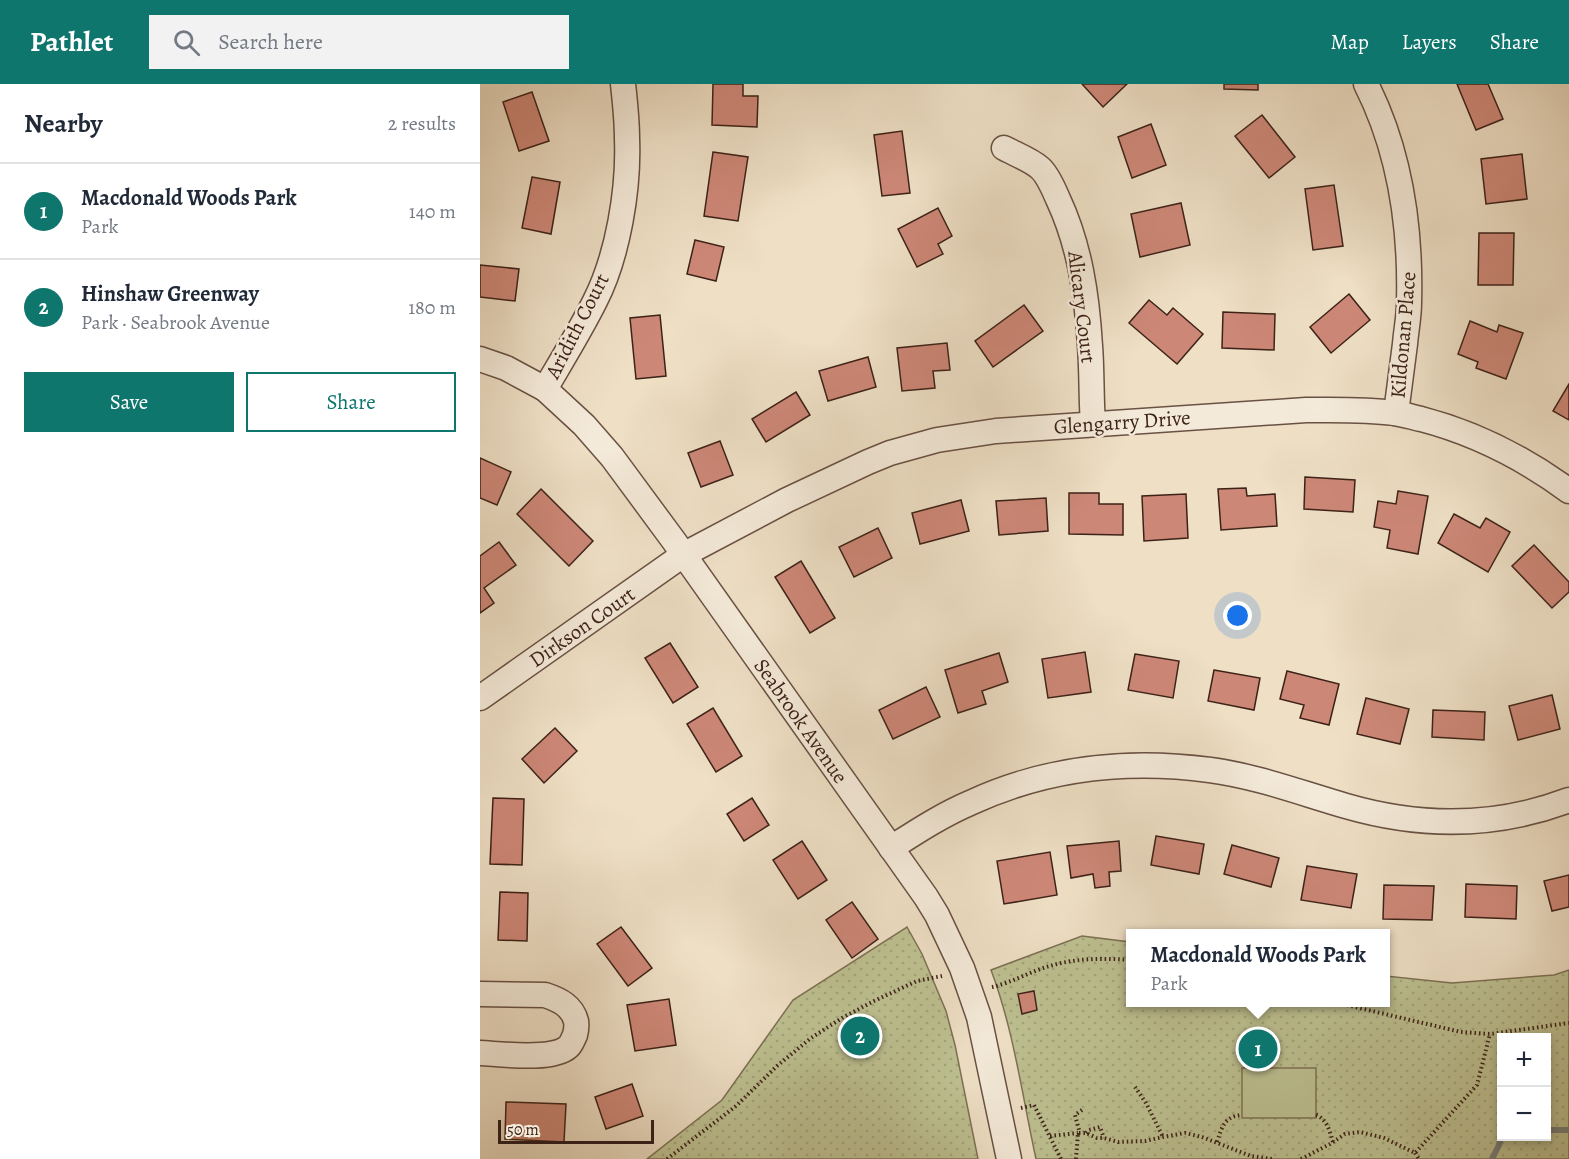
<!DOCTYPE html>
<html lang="en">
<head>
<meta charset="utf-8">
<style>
	body { margin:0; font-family:Alegreya,serif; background:#f2f2f3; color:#1f2937 }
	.controls { position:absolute; right:18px; bottom:18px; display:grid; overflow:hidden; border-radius:0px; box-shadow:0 3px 9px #0003 }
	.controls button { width:54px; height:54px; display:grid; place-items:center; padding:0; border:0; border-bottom:2px solid #e0e1e3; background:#fff; color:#1f2937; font:30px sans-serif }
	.scale { position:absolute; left:18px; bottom:15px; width:156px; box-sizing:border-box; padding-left:6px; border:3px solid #3d2218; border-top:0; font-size:16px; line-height:21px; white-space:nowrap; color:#3d2218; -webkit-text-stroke:4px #f4ead9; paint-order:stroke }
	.you { position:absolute; left:758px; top:532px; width:21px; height:21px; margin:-15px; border:4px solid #fff; border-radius:50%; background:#1a73e8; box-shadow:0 0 0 9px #1a73e833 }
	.badge { display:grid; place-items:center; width:39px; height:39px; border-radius:50%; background:#0f766e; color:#fff; font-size:20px; font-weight:700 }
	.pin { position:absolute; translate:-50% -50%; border:3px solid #fff; box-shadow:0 2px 6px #0006 }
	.popup { position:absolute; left:646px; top:845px; width:264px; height:78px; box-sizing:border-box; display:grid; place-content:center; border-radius:0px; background:#fff; filter:drop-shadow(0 2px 4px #0005); font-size:20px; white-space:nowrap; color:#747a83 }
	.popup b { font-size:22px; color:#1f2937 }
	.popup::after { content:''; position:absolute; left:50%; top:100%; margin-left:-12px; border:12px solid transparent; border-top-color:#fff }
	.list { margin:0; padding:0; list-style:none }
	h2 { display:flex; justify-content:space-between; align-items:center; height:78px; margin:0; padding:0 24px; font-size:26px }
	h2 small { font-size:20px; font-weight:400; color:#747a83 }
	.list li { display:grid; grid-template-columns:39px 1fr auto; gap:18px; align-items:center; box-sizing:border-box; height:96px; padding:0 24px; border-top:2px solid #e0e1e3 }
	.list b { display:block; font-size:22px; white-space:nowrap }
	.list p { margin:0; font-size:20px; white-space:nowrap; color:#747a83 }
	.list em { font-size:20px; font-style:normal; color:#747a83 }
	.actions { display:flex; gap:12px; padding:18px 24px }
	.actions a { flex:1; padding:14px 0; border:2px solid #0f766e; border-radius:0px; text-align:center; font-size:21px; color:#0f766e }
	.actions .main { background:#0f766e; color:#fff }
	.icon { flex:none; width:33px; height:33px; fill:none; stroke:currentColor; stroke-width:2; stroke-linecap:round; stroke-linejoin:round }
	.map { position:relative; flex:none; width:1089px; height:1075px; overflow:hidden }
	header { display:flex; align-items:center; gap:36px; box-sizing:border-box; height:84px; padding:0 30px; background:#0f766e; color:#fff }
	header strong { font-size:28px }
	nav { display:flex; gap:33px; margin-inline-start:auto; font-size:21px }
	.search { width:420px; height:54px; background:#f2f2f3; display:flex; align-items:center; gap:15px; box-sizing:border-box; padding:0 21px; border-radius:0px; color:#747a83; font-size:22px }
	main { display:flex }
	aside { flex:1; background:#fff }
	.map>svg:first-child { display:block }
	.green { fill:url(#green-dots); stroke:#7d7154; stroke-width:1.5; fill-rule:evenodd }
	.pitch { fill:#bdc091; stroke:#7d7154; stroke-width:1.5 }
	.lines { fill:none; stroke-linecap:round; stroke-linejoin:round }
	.stream { stroke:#767e7b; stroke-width:6 }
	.building { fill:#cd8777; stroke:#3d2218; stroke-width:1.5 }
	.minor-casing { stroke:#695143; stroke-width:27 }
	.path { stroke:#3d2218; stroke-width:4; stroke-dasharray:1.5 3; stroke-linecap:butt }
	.minor { stroke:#f4ead9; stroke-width:24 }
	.labels { text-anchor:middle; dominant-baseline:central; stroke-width:5; stroke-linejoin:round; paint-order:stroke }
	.street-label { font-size:21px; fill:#3d2218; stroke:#f4ead9 }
</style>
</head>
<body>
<header>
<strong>Pathlet</strong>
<div class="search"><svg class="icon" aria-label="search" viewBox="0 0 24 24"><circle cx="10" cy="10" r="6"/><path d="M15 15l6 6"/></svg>Search here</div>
<nav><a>Map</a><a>Layers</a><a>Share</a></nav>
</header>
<main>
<aside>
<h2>Nearby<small>2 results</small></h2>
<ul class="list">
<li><span class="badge">1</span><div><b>Macdonald Woods Park</b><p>Park</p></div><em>140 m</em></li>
<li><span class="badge">2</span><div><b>Hinshaw Greenway</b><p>Park · Seabrook Avenue</p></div><em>180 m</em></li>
</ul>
<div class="actions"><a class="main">Save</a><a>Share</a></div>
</aside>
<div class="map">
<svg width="1089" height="1075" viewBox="0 0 1089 1075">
	<defs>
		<pattern id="green-dots" width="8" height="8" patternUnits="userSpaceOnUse" patternTransform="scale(1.5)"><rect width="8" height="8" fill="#bdc091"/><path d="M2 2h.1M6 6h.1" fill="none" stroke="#a3a57c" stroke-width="1.8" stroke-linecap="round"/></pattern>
	</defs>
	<rect width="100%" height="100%" fill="#eedfc5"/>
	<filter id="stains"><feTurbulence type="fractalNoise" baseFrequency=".00333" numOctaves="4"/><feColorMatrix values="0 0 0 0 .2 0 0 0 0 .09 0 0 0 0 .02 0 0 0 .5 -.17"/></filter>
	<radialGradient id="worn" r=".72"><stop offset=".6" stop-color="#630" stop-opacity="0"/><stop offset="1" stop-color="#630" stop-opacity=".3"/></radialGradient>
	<g class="green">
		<polygon points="427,843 442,870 466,927 475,961 498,1075 167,1075 242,1016 313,916"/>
		<path d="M602 852 650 858V918H906V892L972 899 1074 891 1089 886V1075H556C542 1011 534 947 511 886ZM1022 954H1066V1052H1022Z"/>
	</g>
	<rect class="pitch" x="762" y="984" width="74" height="50"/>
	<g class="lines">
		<g class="stream">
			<polyline points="1066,1046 1089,1046"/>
			<polyline points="1012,1075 1019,1061 1022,1049"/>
		</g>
	</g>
	<g class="building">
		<polygon points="233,0 263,0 263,12 278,12 277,43 232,41"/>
		<polygon points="602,0 647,0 623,23"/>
		<polygon points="744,0 778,0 778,6 744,5"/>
		<polygon points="977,0 1008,0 1023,35 996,46"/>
		<polygon points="52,8 69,57 39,67 23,18"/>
		<polygon points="782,31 815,73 789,94 755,52"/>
		<polygon points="671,40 686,81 652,94 638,53"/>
		<polygon points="422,47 430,109 402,112 394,51"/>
		<polygon points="233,68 268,73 258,137 224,132"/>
		<polygon points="1042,70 1047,115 1006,120 1001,75"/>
		<polygon points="52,93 80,98 71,150 42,144"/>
		<polygon points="854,101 863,162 833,166 825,105"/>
		<polygon points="701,119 710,161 660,173 651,130"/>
		<polygon points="458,124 472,152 458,160 463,170 437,183 418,145"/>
		<polygon points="999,149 1034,149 1033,201 998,201"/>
		<polygon points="215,156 244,163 236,197 207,190"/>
		<polygon points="0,181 39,185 35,217 0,213"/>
		<polygon points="869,210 890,236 851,269 830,243"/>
		<polygon points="669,216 687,231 693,224 723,250 697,280 649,239"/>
		<polygon points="544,221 563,247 513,283 495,257"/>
		<polygon points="743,228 795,230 794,266 742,264"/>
		<polygon points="180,231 186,292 156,295 150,234"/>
		<polygon points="990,237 1017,248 1019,241 1043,249 1026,295 996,284 998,278 978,270"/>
		<polygon points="467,259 470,286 453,287 455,304 422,307 417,264"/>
		<polygon points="388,273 396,303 348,317 339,287"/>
		<polygon points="1089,300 1089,336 1073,327"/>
		<polygon points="316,308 330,331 286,358 272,335"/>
		<polygon points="240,357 253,391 221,403 208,369"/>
		<polygon points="0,374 31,388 17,421 0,414"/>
		<polygon points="825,393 875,396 873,428 824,425"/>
		<polygon points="766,404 767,412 795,410 797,442 741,446 738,405"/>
		<polygon points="61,405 113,457 89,482 37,430"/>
		<polygon points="918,407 948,412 938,470 907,464 910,446 894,443 898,417 916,420"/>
		<polygon points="589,409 619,409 619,420 643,420 643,451 589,450"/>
		<polygon points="706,410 708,454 664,457 662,412"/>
		<polygon points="566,414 568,447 519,451 516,417"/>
		<polygon points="481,416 489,447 440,460 432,429"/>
		<polygon points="974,430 1000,444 1006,434 1030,448 1008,488 958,459"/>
		<polygon points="398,444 412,474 374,493 359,463"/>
		<polygon points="19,458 36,481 4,504 14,519 0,529 0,472"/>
		<polygon points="1054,461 1089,498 1089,508 1072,524 1032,482"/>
		<polygon points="321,477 355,534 330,549 295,493"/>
		<polygon points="190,559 218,603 193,619 165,574"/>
		<polygon points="605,568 611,608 568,614 562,575"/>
		<polygon points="519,569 528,598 502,607 506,620 478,629 465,586"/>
		<polygon points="655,570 699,577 693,614 648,606"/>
		<polygon points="734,586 780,594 774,626 728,617"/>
		<polygon points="807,587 859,600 849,641 820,634 824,621 800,615"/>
		<polygon points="446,603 460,633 413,655 399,626"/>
		<polygon points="1072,611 1080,645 1038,656 1029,622"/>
		<polygon points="886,614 929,625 920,660 877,650"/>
		<polygon points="233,624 262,672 236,688 207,640"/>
		<polygon points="953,626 1005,628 1004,656 952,653"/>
		<polygon points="75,644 97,667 64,699 42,675"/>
		<polygon points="13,714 44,715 42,781 10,780"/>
		<polygon points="272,714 289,741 264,757 247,730"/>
		<polygon points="676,752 724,760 719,790 671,781"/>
		<polygon points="322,757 347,796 318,815 293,776"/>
		<polygon points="639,757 641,787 629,788 630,802 615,804 613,790 591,794 587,762"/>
		<polygon points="752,761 799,774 791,803 744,790"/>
		<polygon points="570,768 577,811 524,820 517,777"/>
		<polygon points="827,782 877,790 871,824 821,816"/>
		<polygon points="1089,791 1089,823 1072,827 1064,797"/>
		<polygon points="986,800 1037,802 1036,835 985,833"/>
		<polygon points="904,801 954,802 952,836 903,835"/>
		<polygon points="20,808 48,809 47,857 18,856"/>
		<polygon points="372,818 398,855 372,874 346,836"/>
		<polygon points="141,843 172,884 148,902 117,860"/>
		<polygon points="554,907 557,926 542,930 538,910"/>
		<polygon points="189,915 196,961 155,967 147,921"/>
		<polygon points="152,1000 163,1032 126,1045 115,1013"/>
		<polygon points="26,1018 86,1020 84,1058 25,1055"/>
	</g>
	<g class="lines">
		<defs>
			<g id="minor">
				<path d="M886 0C920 67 931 145 929 219 929 233 926 247 925 260 922 283 919 306 916 329"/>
				<path d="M524 64C535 70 551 76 560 84 568 91 574 106 578 115 600 162 607 212 610 262 612 288 611 314 613 340"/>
				<polyline points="0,275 26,284 65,305 104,341 132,373 194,457 446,813 457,831 482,884 499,933 529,1075"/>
				<path d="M65 305C82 276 100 247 115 217 138 172 149 105 147 55 147 37 145 18 143 0"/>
				<path d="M0 614 203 471 307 416 388 378 410 369 457 356 516 347 826 326C856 326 885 325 914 329 923 330 932 333 941 335 995 349 1044 374 1089 407"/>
				<path d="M411 764C436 748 462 731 490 719 565 684 648 675 730 686 776 692 821 709 866 722 942 744 1015 744 1089 716"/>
				<path d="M0 910 65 911C80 916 92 922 96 937 97 942 96 947 95 951 93 955 91 961 88 963 72 977 21 970 0 969"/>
			</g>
		</defs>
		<use href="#minor" class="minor-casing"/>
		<g class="path">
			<path d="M512 903C531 899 551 887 570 882 596 874 624 874 650 876"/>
			<polyline points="854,918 981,948 1010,950 1089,939"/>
			<polyline points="655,1003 666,1019 683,1053"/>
			<polyline points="541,1024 554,1021 581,1075"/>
			<path d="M836 1031C847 1035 850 1048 853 1058"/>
			<polyline points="606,1049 609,1046 620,1043 624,1054"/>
			<polyline points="570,1052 598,1049 599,1046 595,1031 602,1026"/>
			<path d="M737 1058C742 1043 744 1033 761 1031"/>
			<polyline points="935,1069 939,1075"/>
			<polyline points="187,1075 256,1022 297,982 331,954 362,934 394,917 437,897 462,892"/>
			<polyline points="596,1075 598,1049 606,1049 617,1054 624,1054 638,1058 665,1057 683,1053 705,1049 722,1053 771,1072 792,1075"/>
			<polyline points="821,1075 850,1060 865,1050 880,1048 904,1054 935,1069 997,1001 1010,950"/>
		</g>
		<use href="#minor" class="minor"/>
	</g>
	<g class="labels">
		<g class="street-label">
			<text transform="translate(602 223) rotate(83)">Alicary Court</text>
			<text transform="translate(97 242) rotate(-63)">Aridith Court</text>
			<text transform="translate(923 251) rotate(-85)">Kildonan Place</text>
			<text transform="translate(642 338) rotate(-4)">Glengarry Drive</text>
			<text transform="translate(102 543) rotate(-35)">Dirkson Court</text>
			<text transform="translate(321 637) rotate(55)">Seabrook Avenue</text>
		</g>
	</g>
	<rect width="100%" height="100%" filter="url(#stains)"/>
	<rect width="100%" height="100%" fill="url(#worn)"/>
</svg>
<div class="controls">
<button>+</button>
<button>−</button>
</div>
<div class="scale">50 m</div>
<div class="you"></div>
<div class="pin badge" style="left:778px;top:965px">1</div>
<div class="popup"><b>Macdonald Woods Park</b>Park</div>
<div class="pin badge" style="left:380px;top:952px">2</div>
</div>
</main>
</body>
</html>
